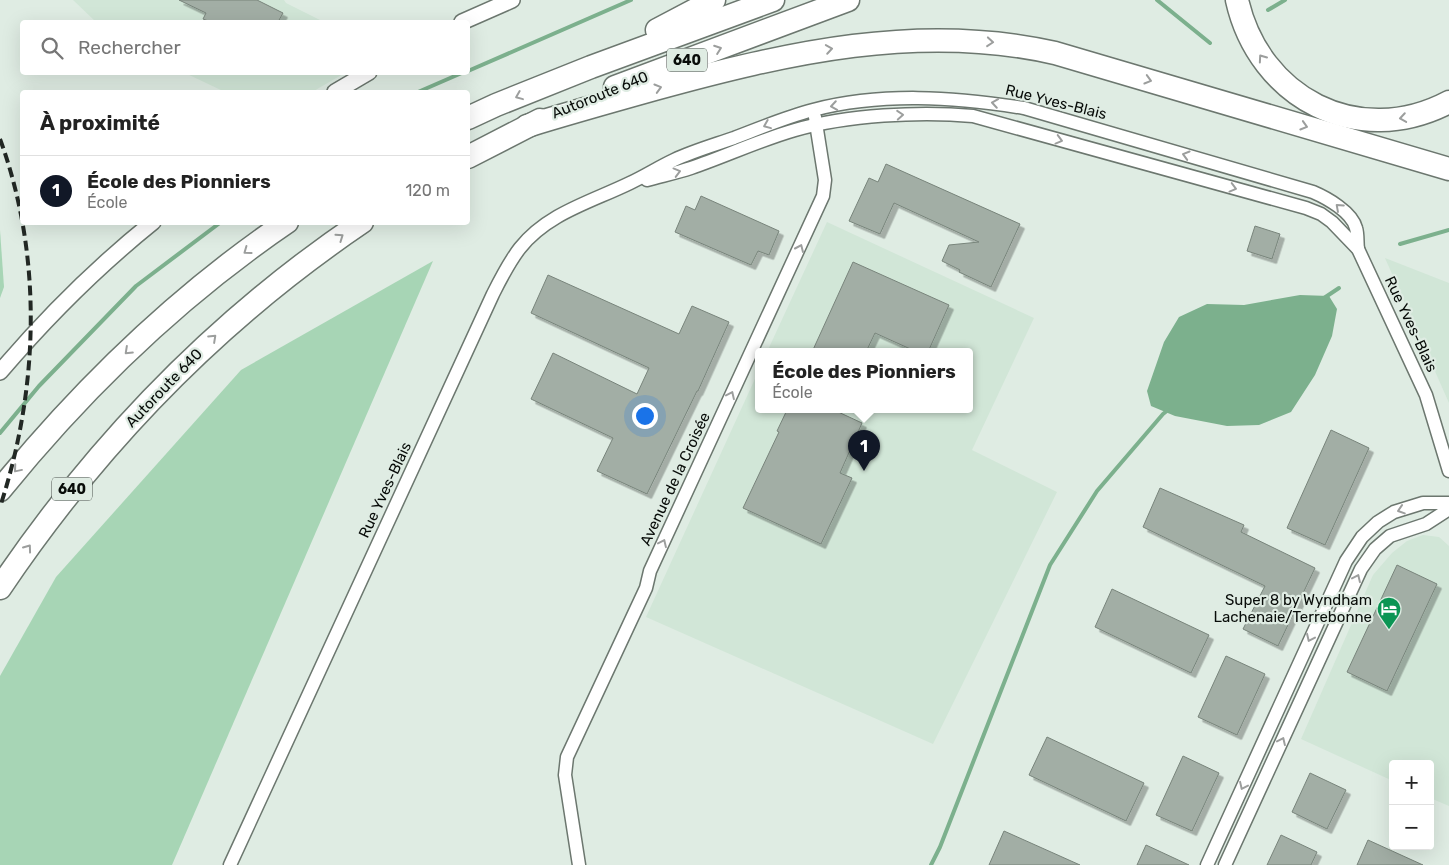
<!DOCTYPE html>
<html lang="fr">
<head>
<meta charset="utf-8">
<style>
	body { margin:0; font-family:Rubik,sans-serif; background:#f6f6f6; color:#222 }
	.controls { position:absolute; right:15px; bottom:15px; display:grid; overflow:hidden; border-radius:5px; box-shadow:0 5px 20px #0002 }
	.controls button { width:45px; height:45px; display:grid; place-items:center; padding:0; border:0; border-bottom:1px solid #e0e0e0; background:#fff; color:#222; font:25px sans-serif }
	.you { position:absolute; left:644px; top:415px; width:18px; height:18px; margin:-12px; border:4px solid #fff; border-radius:50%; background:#1a73e8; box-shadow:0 0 0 8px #1a73e833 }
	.badge { display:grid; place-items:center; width:32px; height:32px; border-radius:50%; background:#111827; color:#fff; font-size:16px; font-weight:700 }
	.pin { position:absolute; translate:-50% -41px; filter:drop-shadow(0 1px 2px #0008) }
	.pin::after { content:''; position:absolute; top:26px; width:18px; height:15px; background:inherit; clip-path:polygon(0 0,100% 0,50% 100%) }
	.popup { position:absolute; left:755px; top:348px; width:218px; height:65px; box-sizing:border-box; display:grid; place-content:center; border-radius:5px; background:#fff; filter:drop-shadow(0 1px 4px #0005); font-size:16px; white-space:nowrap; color:#767676 }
	.popup b { font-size:19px; color:#222 }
	.popup::after { content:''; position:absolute; left:50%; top:100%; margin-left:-10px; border:10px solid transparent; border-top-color:#fff }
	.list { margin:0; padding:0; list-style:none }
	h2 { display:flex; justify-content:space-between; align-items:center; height:65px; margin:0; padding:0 20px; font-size:21px }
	h2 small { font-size:16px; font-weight:400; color:#767676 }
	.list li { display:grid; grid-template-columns:32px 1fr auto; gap:15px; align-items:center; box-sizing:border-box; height:70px; padding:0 20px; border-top:1px solid #e0e0e0 }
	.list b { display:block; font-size:19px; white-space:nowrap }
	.list p { margin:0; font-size:16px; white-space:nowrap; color:#767676 }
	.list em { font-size:16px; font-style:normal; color:#767676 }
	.icon { flex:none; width:28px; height:28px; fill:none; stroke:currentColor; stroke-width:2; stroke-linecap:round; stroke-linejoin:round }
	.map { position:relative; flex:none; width:1449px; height:865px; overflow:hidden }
	.search { position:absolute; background:#fff; box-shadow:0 5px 20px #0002; left:20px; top:20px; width:450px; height:55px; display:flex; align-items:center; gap:12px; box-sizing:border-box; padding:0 18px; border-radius:5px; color:#767676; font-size:19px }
	.panel { position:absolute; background:#fff; box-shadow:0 5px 20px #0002; left:20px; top:90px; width:450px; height:135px; border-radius:5px }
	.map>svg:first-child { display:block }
	.built { fill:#d1e6d7 }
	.green { fill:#a7d5b5 }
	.water { fill:#7cb08d }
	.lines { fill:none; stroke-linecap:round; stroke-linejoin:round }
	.stream { stroke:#7cb08d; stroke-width:4 }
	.building { fill:#a2aea5; stroke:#78847b; filter:url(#shadow) }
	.minor-casing { stroke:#6c776f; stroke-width:15 }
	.tertiary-casing { stroke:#6c776f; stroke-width:18 }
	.motorway-casing { stroke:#6c776f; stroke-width:25 }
	.minor { stroke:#fff; stroke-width:12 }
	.tertiary { stroke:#fff; stroke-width:15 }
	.motorway { stroke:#fff; stroke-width:22 }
	.rail { stroke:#222824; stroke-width:4; stroke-dasharray:10 5; stroke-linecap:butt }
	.oneway { stroke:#9c9e9d }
	.labels { text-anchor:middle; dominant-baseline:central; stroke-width:4.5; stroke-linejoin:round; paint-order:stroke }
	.shield { fill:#dfece3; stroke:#484f4a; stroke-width:1 }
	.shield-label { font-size:14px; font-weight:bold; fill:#080c09 }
	.street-label { font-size:15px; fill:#080c09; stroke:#dfece3 }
	.poi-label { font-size:15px; fill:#080c09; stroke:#dfece3; text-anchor:end }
</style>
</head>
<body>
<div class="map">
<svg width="1449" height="865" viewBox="0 0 1449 865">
	<defs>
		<filter id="shadow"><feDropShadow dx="4.5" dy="4.5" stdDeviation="0" flood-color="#0004"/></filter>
	</defs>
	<rect width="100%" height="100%" fill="#dfece3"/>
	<g class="built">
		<polygon points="73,0 284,0 286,3 324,22 96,22"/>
		<polygon points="185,73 345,73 312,92 225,92"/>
		<polygon points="827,222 1034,318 972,450 1057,492 933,744 646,617 759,370 759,410 969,410 969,352 767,352"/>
		<polygon points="1385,258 1449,283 1449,403"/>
		<polygon points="1423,535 1439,537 1449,546 1449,806 1430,798 1430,764 1393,764 1393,781 1301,739 1373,575 1392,553 1407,541"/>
	</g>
	<g class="green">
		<polygon points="0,230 4,287 0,298"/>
		<polygon points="433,261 172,865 0,865 0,676 56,577 241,370"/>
	</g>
	<polygon class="water" points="1300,295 1329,296 1337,309 1332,336 1315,375 1291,412 1259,425 1227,426 1175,416 1151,406 1147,391 1164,342 1179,317 1207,304 1244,305"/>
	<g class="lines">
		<g class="stream">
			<polyline points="1157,0 1210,43"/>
			<polyline points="1268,10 1285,0"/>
			<polyline points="468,71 631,0"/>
			<polyline points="418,92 464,72"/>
			<polyline points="1400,244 1449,230"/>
			<polyline points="1324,298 1339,288"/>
			<polyline points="0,433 39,386 136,286 221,222"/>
			<polyline points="931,865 940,847 1050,565 1097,491 1163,414 1168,410"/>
		</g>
	</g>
	<g class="building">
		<polygon points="179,0 257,0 283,13 278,22 211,22 203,19 206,13"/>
		<polygon points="886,164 1020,224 991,287 959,272 960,270 942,261 949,245 979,242 894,203 880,234 849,221 869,178 878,182"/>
		<polygon points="701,196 779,231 769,255 758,251 751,265 675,232 686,206 695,210"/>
		<polygon points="1255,226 1280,234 1272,259 1247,251"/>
		<polygon points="853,262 949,305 928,352 917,352 875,333 866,352 812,352"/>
		<polygon points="548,275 679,334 692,306 729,322 698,391 697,391 647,494 597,471 613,438 531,399 553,353 637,394 649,368 531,313"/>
		<polygon points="787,410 834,410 862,423 840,473 852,478 821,544 743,508 779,432 777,431"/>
		<polygon points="1331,430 1369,448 1325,545 1287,528"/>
		<polygon points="1160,488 1244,525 1241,532 1315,568 1278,646 1243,629 1265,586 1143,527"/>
		<polygon points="1397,565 1437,584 1387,691 1347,672"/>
		<polygon points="1112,589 1209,635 1191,673 1095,627"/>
		<polygon points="1226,656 1265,674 1237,735 1198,717"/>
		<polygon points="1047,737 1144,783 1126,821 1029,775"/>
		<polygon points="1183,756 1219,773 1192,831 1156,815"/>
		<polygon points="1310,773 1346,790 1327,829 1292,812"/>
		<polygon points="1004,831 1080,865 989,865"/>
		<polygon points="1281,835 1317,852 1311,865 1267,865"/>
		<polygon points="1368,840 1423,865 1357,865"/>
		<polygon points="1146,845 1189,865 1137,865"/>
	</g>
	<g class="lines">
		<defs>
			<g id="minor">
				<path d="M647 180C661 176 676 173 691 168 726 156 760 140 795 130 847 115 920 111 973 116L1306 208 1321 214 1332 222 1358 249 1426 395 1449 471"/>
				<path d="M230 865 493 294C501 278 509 262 520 248 548 213 591 202 630 183 645 176 659 167 674 160 693 151 714 145 734 138 760 128 786 117 813 110 882 92 954 97 1024 108L1313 192C1327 198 1352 212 1356 228 1358 234 1357 242 1358 249"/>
				<polyline points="579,865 565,775 567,757 646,588 650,571 823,196 825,180 815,117"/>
				<polyline points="1207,865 1346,561 1362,537 1378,522 1394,512 1423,503 1449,503"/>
				<polyline points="1225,865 1361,569 1375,549 1390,536 1426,524 1449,509"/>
			</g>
			<g id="tertiary">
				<polyline points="462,22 512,0"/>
				<polyline points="335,92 369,72"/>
				<path d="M0 372C46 318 97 267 153 222"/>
			</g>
			<g id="motorway">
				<path d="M1237 0C1259 98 1358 150 1449 102"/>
				<polyline points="657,30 714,0"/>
				<polyline points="615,87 848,0"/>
				<polyline points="468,118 496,105 591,67 773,0"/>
				<path d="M527 126C569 113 612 101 655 89 786 53 920 22 1055 53L1449 169"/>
				<polyline points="468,157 540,120"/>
				<path d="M0 490C83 388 178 296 287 222"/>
				<path d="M0 588C97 444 217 320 362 222"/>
			</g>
		</defs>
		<use href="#minor" class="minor-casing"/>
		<use href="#tertiary" class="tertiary-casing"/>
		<use href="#motorway" class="motorway-casing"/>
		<use href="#minor" class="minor"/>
		<use href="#tertiary" class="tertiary"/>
		<use href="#motorway" class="motorway"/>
		<path class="rail" d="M0 139C43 257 39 388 0 507"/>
	</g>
	<defs><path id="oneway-chevron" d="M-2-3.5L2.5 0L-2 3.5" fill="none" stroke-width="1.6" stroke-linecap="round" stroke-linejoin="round" transform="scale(1.25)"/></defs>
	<g class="oneway">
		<use href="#oneway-chevron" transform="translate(990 42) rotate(5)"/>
		<use href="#oneway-chevron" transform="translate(718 49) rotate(-20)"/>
		<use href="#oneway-chevron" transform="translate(829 49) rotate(-9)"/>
		<use href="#oneway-chevron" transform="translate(1262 58) rotate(-125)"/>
		<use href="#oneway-chevron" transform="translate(1148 80) rotate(16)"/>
		<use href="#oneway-chevron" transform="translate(658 88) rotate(-16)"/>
		<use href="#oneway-chevron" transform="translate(519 96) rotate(158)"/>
		<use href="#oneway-chevron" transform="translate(995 103) rotate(-171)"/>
		<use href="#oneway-chevron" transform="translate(834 106) rotate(171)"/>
		<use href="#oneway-chevron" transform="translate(900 115) rotate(-4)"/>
		<use href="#oneway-chevron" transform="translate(1403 118) rotate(171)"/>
		<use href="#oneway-chevron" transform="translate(767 125) rotate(158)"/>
		<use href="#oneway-chevron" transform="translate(1304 126) rotate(17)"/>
		<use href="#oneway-chevron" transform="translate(1059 140) rotate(15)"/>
		<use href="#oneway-chevron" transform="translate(1186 155) rotate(-164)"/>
		<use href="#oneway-chevron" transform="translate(677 172) rotate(-15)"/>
		<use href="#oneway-chevron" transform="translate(1233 188) rotate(15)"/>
		<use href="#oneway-chevron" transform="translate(1339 207) rotate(-138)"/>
		<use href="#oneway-chevron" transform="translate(340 237) rotate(-35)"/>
		<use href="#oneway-chevron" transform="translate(800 248) rotate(-66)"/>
		<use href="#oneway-chevron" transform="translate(247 251) rotate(144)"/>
		<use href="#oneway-chevron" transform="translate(213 338) rotate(-43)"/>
		<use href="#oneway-chevron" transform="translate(128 351) rotate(137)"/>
		<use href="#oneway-chevron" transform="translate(731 395) rotate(-65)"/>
		<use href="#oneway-chevron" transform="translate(17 469) rotate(130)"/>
		<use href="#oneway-chevron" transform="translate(1401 510) rotate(162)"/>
		<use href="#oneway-chevron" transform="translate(663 543) rotate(-65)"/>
		<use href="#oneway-chevron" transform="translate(28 548) rotate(-54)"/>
		<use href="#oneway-chevron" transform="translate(1357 578) rotate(-65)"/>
		<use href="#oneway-chevron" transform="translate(1310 638) rotate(115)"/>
		<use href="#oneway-chevron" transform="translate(1282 741) rotate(-65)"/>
		<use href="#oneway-chevron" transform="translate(1243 786) rotate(115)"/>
	</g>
	<defs>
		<symbol id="hotel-pin" viewBox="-11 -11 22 30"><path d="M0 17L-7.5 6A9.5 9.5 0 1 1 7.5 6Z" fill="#0b9554" stroke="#dfece3"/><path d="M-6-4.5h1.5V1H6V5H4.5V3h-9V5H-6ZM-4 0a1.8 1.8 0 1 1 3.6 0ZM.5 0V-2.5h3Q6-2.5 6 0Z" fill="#fff"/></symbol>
	</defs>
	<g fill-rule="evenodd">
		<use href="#hotel-pin" x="1375" y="595" width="28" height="38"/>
	</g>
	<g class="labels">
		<g class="shield">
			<rect x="667" y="48.5" width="40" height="23" rx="4"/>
			<rect x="52" y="477.5" width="40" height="23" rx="4"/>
		</g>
		<g class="shield-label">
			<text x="687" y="60">640</text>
			<text x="72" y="489">640</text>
		</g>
		<g class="street-label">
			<text transform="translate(600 95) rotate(-22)">Autoroute 640</text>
			<text transform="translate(1056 102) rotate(14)">Rue Yves-Blais</text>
			<text transform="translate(1411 324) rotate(65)">Rue Yves-Blais</text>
			<text transform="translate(164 388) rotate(-46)">Autoroute 640</text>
			<text transform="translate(675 479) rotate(-65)">Avenue de la Croisée</text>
			<text transform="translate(385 490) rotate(-65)">Rue Yves-Blais</text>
		</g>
		<g class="poi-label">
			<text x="1372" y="600">Super 8 by Wyndham<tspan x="1372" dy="17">Lachenaie/Terrebonne</tspan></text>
		</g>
	</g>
</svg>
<div class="controls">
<button>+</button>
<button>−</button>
</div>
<div class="you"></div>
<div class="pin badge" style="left:864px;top:471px">1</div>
<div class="popup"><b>École des Pionniers</b>École</div>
<div class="search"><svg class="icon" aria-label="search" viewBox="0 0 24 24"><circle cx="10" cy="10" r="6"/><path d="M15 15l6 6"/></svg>Rechercher</div>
<section class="panel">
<h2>À proximité<small></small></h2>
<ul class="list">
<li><span class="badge">1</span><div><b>École des Pionniers</b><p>École</p></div><em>120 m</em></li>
</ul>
</section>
</div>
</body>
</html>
